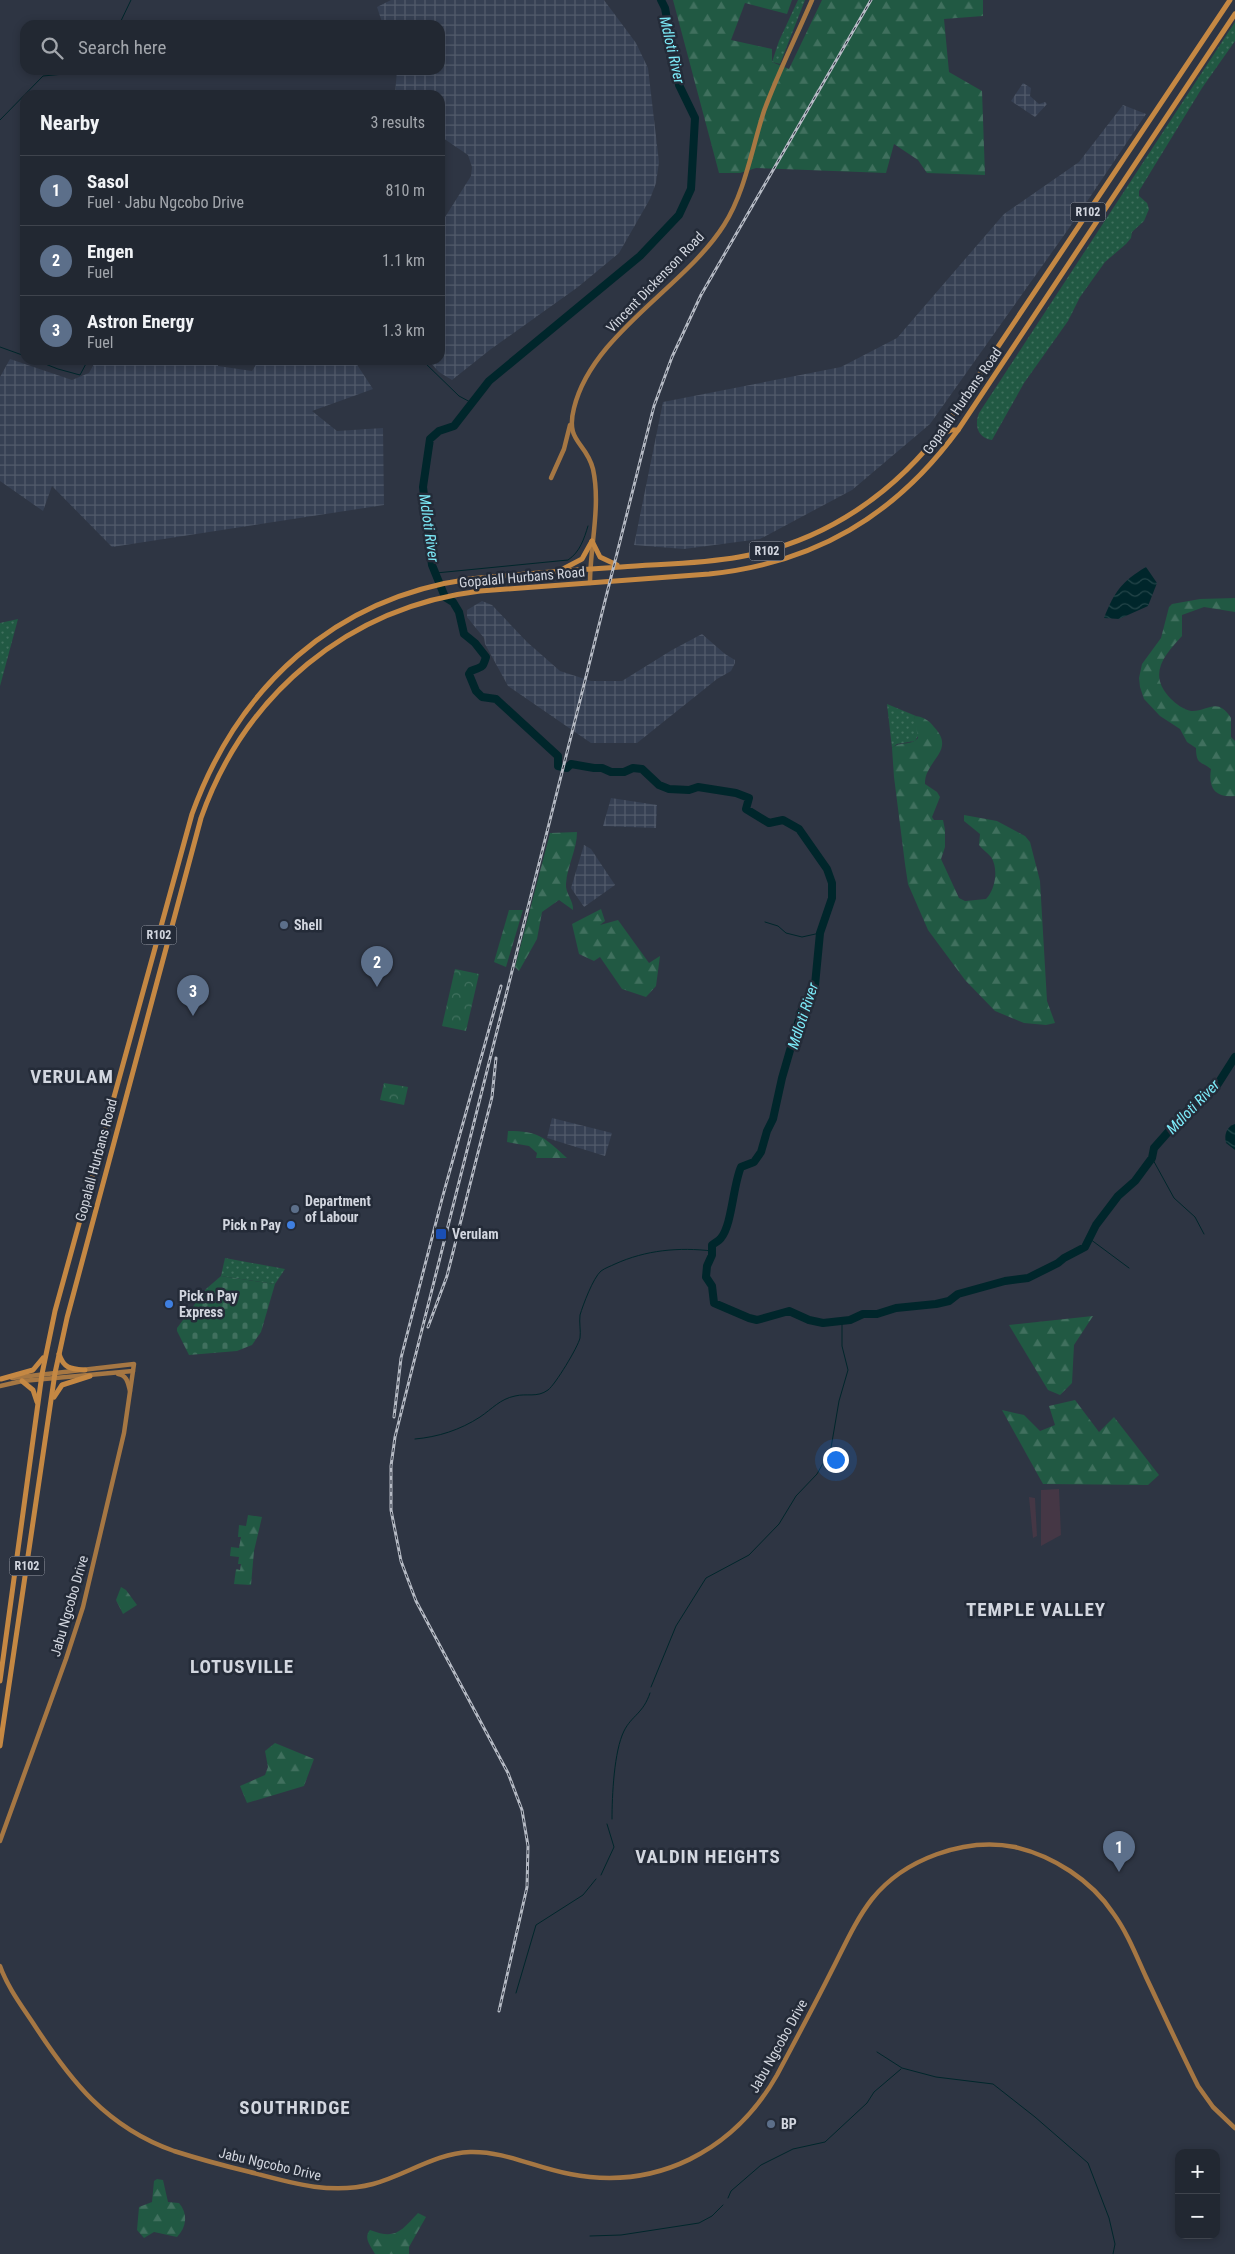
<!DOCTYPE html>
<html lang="en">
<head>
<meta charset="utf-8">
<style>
	body { margin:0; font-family:"Roboto Condensed",sans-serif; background:#2a303a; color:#f1f3f6 }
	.controls { position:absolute; right:15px; bottom:15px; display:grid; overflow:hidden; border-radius:10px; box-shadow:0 2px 8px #0003 }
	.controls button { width:45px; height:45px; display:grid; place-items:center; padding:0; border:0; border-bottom:1px solid #3f444d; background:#222832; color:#f1f3f6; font:25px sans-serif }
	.you { position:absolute; left:835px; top:1459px; width:18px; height:18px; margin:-12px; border:4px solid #fff; border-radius:50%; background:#1a73e8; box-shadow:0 0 0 8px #1a73e833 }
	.badge { display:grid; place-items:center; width:32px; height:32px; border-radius:50%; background:#d93025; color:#fff; font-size:16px; font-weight:700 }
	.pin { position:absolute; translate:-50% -41px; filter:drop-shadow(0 1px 2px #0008) }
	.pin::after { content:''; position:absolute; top:26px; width:18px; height:15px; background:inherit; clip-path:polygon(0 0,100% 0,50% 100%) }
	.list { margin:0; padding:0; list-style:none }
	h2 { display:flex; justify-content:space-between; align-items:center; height:65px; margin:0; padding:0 20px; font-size:21px }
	h2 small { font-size:16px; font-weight:400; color:#a2a6ac }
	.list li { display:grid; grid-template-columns:32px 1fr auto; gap:15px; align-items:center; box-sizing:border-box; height:70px; padding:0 20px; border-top:1px solid #3f444d }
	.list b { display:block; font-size:19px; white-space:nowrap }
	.list p { margin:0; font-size:16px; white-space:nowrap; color:#a2a6ac }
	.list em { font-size:16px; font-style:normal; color:#a2a6ac }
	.icon { flex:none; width:28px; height:28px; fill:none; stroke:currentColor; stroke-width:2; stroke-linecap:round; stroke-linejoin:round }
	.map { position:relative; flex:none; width:1235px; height:2254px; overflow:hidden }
	.search { position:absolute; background:#222832; box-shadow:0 2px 8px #0003; left:20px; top:20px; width:425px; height:55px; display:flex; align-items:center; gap:12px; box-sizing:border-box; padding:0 18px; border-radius:15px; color:#a2a6ac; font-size:19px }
	.panel { position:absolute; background:#222832; box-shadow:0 2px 8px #0003; left:20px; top:90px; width:425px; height:275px; border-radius:15px }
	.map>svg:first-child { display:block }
	.commercial { fill:#453745 }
	.industrial { fill:url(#industrial-grid) }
	.grass { fill:url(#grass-dots) }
	.forest { fill:url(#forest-firs) }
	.cemetery { fill:url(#cemetery-stones) }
	.park { fill:url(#park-crowns) }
	.water { fill:url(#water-waves) }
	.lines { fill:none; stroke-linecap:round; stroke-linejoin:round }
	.stream { stroke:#00262b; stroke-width:1 }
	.river { stroke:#00262b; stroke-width:8 }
	.secondary { stroke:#a67743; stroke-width:4.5 }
	.primary { stroke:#c58843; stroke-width:5 }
	.rail-casing { stroke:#b5bac4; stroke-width:3 }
	.rail { stroke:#242b38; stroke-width:1; stroke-dasharray:4; stroke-linecap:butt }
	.service-dot { fill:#5c6f8a; stroke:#242b38; stroke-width:2 }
	.shop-dot { fill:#3f7fe0; stroke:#242b38; stroke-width:2 }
	.transit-dot { fill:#1a4fb4; stroke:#242b38; stroke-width:2 }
	.labels { text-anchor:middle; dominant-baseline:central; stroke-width:5; stroke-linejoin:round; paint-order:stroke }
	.shield { fill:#242b38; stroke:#9ea3ad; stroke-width:1 }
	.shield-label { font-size:12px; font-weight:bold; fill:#d2d6df }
	.street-label { font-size:14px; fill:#d2d6df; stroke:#242b38 }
	.poi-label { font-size:14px; font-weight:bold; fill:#d2d6df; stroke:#242b38; text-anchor:start }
	.water-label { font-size:15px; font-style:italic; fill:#7decfa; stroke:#242b38 }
	.district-label { font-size:19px; font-weight:bold; letter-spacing:1px; fill:#d2d6df; stroke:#242b38 }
</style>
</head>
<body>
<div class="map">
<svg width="1235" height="2254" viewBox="0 0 1235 2254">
	<defs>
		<pattern id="industrial-grid" width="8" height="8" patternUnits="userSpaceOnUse" patternTransform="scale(1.25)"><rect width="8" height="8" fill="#364053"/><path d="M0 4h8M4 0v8" fill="none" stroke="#525b6b"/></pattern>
		<pattern id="grass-dots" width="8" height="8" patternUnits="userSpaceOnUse" patternTransform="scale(1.25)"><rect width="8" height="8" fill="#215943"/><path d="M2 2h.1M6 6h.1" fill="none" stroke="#40705e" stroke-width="1.8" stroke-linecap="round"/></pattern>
		<pattern id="forest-firs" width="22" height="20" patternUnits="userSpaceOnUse" patternTransform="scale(1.25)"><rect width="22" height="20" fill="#215943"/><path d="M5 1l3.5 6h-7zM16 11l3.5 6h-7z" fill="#40705e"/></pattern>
		<pattern id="cemetery-stones" width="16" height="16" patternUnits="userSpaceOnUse" patternTransform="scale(1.25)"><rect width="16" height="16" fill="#215943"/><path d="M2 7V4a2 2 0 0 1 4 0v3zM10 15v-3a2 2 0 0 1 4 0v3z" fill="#40705e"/></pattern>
		<pattern id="park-crowns" width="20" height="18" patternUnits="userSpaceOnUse" patternTransform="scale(1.25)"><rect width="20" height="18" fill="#215943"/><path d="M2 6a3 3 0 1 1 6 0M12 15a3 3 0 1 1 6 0" fill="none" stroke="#40705e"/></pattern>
		<pattern id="water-waves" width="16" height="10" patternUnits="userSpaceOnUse" patternTransform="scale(1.25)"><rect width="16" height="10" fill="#00262b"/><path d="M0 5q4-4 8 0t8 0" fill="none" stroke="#244549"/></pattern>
	</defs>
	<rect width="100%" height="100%" fill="#2e3543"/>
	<g class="commercial">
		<polygon points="1059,1489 1061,1535 1041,1546 1041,1490"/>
		<polygon points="1029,1497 1035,1498 1037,1536 1033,1538"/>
	</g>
	<g class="industrial">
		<polygon points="391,0 604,0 636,43 648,68 659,162 656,183 650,199 619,253 578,287 491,349 452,380 439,372 428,360 440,360 440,246 444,239 440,225 471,176 472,167 468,155 440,136 440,95 395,95 397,70 440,70 440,25 383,25 377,7"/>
		<polygon points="1023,83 1031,88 1030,96 1039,104 1045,102 1047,104 1035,117 1011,101"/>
		<polygon points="1123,105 1146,114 1067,231 930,424 852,490 760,539 684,549 634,545 663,402 841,367 897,338 1004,214 1079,162"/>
		<polygon points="10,359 72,380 89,373 96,360 218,360 218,366 252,371 259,360 354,360 373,389 312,411 337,431 383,428 384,505 112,547 52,486 43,511 0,481 0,377"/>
		<polygon points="482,601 492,605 527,642 560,671 591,681 622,681 672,650 702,634 725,654 735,660 735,663 731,671 717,679 637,743 591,743 508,686 485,644 484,638 467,617 467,610"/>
		<polygon points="611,798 657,805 656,828 603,826"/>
		<polygon points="584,845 591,849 615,885 584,907 571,888"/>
		<polygon points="552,1118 612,1133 605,1156 547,1138"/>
	</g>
	<g class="grass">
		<polygon points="798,0 805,0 780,64 772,62 779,41"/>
		<path d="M1235 22V41L1202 88 1139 191V196L1147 203 1149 209 1144 221 1132 232 1131 238 1126 244 1105 262 1080 297 1068 321 1024 383 992 440C978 438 974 426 979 413Z"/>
		<polygon points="18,619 0,686 0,623"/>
		<polygon points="887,704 916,716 914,716 919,734 915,741 897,744 892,748"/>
		<polygon points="225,1258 285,1269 275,1284 221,1276"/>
	</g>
	<g class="forest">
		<polygon points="673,0 792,0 787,14 745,3 731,40 772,49 772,62 789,69 822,0 983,0 983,16 944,19 949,72 982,91 985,175 927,173 918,160 894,144 886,173 756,168 740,173 719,173"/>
		<path d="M1235 598V612L1204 607 1182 615V636C1164 656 1147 674 1171 699 1175 703 1184 710 1191 711 1208 712 1217 696 1231 718V737L1235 741V796C1215 798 1208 788 1211 769 1201 761 1196 765 1196 748L1187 742 1180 729 1160 716 1144 699 1140 687 1139 678 1142 664 1161 638 1169 607 1172 604 1200 599Z"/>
		<path d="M914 716C922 716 929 720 934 727 957 751 924 761 925 784L937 792 940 797 932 817 934 820H943L945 830V847L941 859 959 898 965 901 986 899C995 890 999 869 991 857 988 853 983 850 979 845L980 834 964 821V815L997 821 1025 836 1030 842 1040 881 1047 1001 1055 1023 1046 1025 1024 1023 995 1011 965 980 928 930 908 884 905 864 894 777 892 748C900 741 911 746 918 738Z"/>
		<path d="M577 832C577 850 567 866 566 884 565 893 574 901 573 910L559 900 542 912 537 939 519 971 515 967 550 833Z"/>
		<polygon points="601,909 605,921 600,925 618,920 649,963 660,956 656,986 646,997 622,989 600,957 594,961 579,954 572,924"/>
		<polygon points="509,910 523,910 506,967 494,962"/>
		<path d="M508 1131C539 1131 544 1137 567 1158H536L537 1153 529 1146 507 1142Z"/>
		<polygon points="1093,1316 1074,1345 1072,1383 1060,1395 1048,1390 1009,1325"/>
		<polygon points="1075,1400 1099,1432 1114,1417 1159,1475 1148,1485 1043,1484 1002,1410 1024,1415 1040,1431 1055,1425 1049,1406"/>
		<polygon points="248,1515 262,1517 254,1551 251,1585 234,1584 236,1569 240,1570 241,1564 238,1564 239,1557 230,1556 231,1547 239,1548 241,1537 238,1537 239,1525 246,1526"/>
		<polygon points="121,1587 126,1590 137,1605 123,1614 116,1600"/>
		<polygon points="275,1743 314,1759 304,1786 247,1803 240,1786 265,1775 268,1767 265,1751"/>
		<path d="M157 2179 163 2180 168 2202 179 2203C188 2213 187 2227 177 2237L154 2232 144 2238 137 2230 139 2207 152 2202 154 2181Z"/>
		<path d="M418 2213 426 2217 409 2247V2254H375C371 2246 363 2238 370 2230 396 2240 401 2231 418 2213Z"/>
	</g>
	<polygon class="cemetery" points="221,1276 275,1284 261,1332 252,1345 237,1351 189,1355 177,1331 177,1328 206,1289"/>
	<g class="park">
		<polygon points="455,969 479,974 466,1031 442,1026"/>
		<polygon points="384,1083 408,1087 404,1105 380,1100"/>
	</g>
	<g class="water">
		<path d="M1146 567 1157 583 1148 606 1119 619 1104 618C1114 592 1122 581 1146 567Z"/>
		<path d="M1235 1124V1150L1226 1143C1224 1135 1226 1127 1235 1124Z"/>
	</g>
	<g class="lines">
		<g class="stream">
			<polyline points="119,25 131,0"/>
			<polyline points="0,120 43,76 64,74 75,70"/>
			<polyline points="0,347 25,356"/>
			<polyline points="35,360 58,369 80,375 88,360"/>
			<polyline points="422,360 459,396 472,403"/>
			<path d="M436 573 568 560C580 552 584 539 588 526"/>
			<polyline points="765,922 778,926 786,933 802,937 820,933"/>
			<polyline points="1152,1158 1174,1198 1195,1217 1204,1234"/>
			<polyline points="1090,1239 1129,1268"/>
			<path d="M415 1439C438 1437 460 1430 480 1417 492 1409 500 1399 515 1396 527 1393 537 1398 548 1390 555 1385 578 1347 580 1338 581 1331 579 1323 580 1315 583 1305 593 1278 601 1271 605 1268 611 1266 615 1264 646 1250 679 1247 712 1251"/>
			<polyline points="831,1448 839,1401 848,1370 842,1346 842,1320"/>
			<polyline points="651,1687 676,1626 706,1578 749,1555 779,1524 796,1496 817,1474 827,1456"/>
			<path d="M612 1819C612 1796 614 1751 624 1731 632 1715 643 1714 650 1693"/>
			<polyline points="601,1875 614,1847 607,1824"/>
			<polyline points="516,1993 536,1925 583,1895 596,1879"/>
			<polyline points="877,2052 902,2068 936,2077 993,2084 1035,2117 1088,2163 1109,2218 1115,2244 1113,2254"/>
			<polyline points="728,2198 731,2191 761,2165 793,2149 825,2142 867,2103 874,2092 901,2069"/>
			<polyline points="590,2236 621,2235 699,2223 712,2216 723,2205"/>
		</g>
		<path class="river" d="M661 0 665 8 679 85 695 118 691 189 679 215 640 256 489 381 454 426 439 431 430 439 423 487 432 565 445 597 453 602 459 612 464 634 475 643 486 657C482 670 482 666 471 671L469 674 476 691 482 697 496 699 558 756V766L567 768 571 764 594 768H602L611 772H624L633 768 642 769 659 785 669 789 689 790 698 787 736 793 749 798 746 809 769 823 783 820 799 829 827 869 832 883V898L820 933 815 985 802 1009 782 1078 773 1119 767 1131 761 1152 754 1162 741 1167C733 1185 732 1225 721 1238 719 1241 714 1243 712 1245V1255L707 1266 706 1277 712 1286 714 1303 749 1318 757 1320 789 1311 809 1320 823 1323 850 1320 863 1314H877L896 1308 936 1304 949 1301 958 1294 1005 1281 1028 1278 1058 1263 1064 1258 1085 1247 1096 1225 1118 1196 1135 1181 1152 1158 1154 1148 1185 1113 1202 1097 1214 1090 1235 1057"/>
		<g class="secondary">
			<polyline points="551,478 564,449 570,425"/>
			<path d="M590 583C590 546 601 506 593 469 586 441 565 443 574 408 592 334 685 287 724 225 745 192 752 148 764 111 778 73 796 37 812 0"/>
			<path d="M118 1374C127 1375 128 1383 130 1391"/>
			<polyline points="0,1386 22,1381 133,1371"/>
			<polyline points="0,1841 66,1659 83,1607 124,1433 134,1364 12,1378"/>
			<path d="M0 1966C7 1986 21 2005 33 2023 70 2080 106 2127 174 2151 199 2159 225 2166 250 2172 291 2183 331 2195 373 2184 406 2175 436 2153 470 2152 505 2151 536 2168 570 2174 656 2191 734 2151 777 2075 795 2041 814 2006 831 1972 844 1947 855 1921 872 1899 904 1859 965 1837 1015 1847 1053 1856 1091 1880 1113 1913 1127 1932 1136 1955 1146 1977 1163 2013 1180 2050 1198 2086L1213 2107 1235 2128"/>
		</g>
		<g class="primary">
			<polyline points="940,435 951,430 958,430"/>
			<polyline points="592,541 600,557 617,565"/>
			<polyline points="561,570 582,559 592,541"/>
			<path d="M59 1354C64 1369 71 1369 85 1370"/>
			<polyline points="1,1379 33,1370 43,1358"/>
			<polyline points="22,1381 33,1390 37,1402"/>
			<polyline points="54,1397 62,1385 90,1376"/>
			<path d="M0 1681 42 1374 55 1311 192 814C238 687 334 598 470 579 520 574 571 570 621 567 660 564 700 564 739 557 825 542 896 493 947 423L1230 0"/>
			<path d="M0 1746 55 1373 67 1318 201 818C245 694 348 607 480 591L709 574C815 563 895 516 958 430L1235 14"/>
		</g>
		<defs>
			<g id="rail">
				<polyline points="428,1327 447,1276 492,1097 496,1058"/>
				<polyline points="394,1417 401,1358 442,1199 501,986"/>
				<polyline points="499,2011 527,1887 528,1846 522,1810 508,1773 416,1601 401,1561 391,1510 391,1466 395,1437 654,406 672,357 701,295 871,0"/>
			</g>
		</defs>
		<use href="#rail" class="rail-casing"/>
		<use href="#rail" class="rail"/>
	</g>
	<g class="service-dot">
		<circle cx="284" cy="925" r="5"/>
		<circle cx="295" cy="1209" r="5"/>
		<circle cx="771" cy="2124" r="5"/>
	</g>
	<g class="shop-dot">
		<circle cx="291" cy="1225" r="5"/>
		<circle cx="169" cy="1304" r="5"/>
	</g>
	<rect class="transit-dot" x="435" y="1228" width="12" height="12" rx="2.5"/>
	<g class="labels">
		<g class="shield">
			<rect x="1070.5" y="202.5" width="35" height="19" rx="4"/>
			<rect x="749.5" y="541.5" width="35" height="19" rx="4"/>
			<rect x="141.5" y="925.5" width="35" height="19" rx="4"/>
			<rect x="9.5" y="1556.5" width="35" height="19" rx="4"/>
		</g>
		<g class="shield-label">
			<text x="1088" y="212">R102</text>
			<text x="767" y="551">R102</text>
			<text x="159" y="935">R102</text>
			<text x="27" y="1566">R102</text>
		</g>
		<g class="street-label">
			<text transform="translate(655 282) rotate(-46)">Vincent Dickenson Road</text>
			<text transform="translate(962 401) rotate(-55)">Gopalall Hurbans Road</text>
			<text transform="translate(522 577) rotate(-5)">Gopalall Hurbans Road</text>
			<text transform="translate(96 1160) rotate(-75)">Gopalall Hurbans Road</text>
			<text transform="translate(69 1606) rotate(-74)">Jabu Ngcobo Drive</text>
			<text transform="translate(778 2046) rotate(-61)">Jabu Ngcobo Drive</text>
			<text transform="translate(270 2164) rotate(13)">Jabu Ngcobo Drive</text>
		</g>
		<g class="poi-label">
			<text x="294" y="925">Shell</text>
			<text x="305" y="1201">Department<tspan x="305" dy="16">of Labour</tspan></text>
			<text x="281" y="1225" text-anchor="end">Pick n Pay</text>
			<text x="452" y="1234">Verulam</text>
			<text x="179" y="1296">Pick n Pay<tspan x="179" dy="16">Express</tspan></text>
			<text x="781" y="2124">BP</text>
		</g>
		<g class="water-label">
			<text transform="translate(672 50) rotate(77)">Mdloti River</text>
			<text transform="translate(429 528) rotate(82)">Mdloti River</text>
			<text transform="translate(803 1016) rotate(-72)">Mdloti River</text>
			<text transform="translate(1193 1107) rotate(-46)">Mdloti River</text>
		</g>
		<g class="district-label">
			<text x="72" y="1076">VERULAM</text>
			<text x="1036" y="1609">TEMPLE VALLEY</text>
			<text x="242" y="1666">LOTUSVILLE</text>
			<text x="708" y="1856">VALDIN HEIGHTS</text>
			<text x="295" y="2107">SOUTHRIDGE</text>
		</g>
	</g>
</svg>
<div class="controls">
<button>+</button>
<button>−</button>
</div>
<div class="you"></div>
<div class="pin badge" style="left:1119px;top:1872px;background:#5c6f8a">1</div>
<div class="pin badge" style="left:377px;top:987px;background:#5c6f8a">2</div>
<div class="pin badge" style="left:193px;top:1016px;background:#5c6f8a">3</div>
<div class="search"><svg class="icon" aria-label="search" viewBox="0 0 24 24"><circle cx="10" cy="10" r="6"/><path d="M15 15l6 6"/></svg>Search here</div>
<section class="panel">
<h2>Nearby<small>3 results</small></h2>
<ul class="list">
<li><span class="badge" style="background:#5c6f8a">1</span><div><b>Sasol</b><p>Fuel · Jabu Ngcobo Drive</p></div><em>810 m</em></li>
<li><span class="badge" style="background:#5c6f8a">2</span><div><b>Engen</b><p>Fuel</p></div><em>1.1 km</em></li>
<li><span class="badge" style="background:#5c6f8a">3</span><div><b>Astron Energy</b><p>Fuel</p></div><em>1.3 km</em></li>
</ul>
</section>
</div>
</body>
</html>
